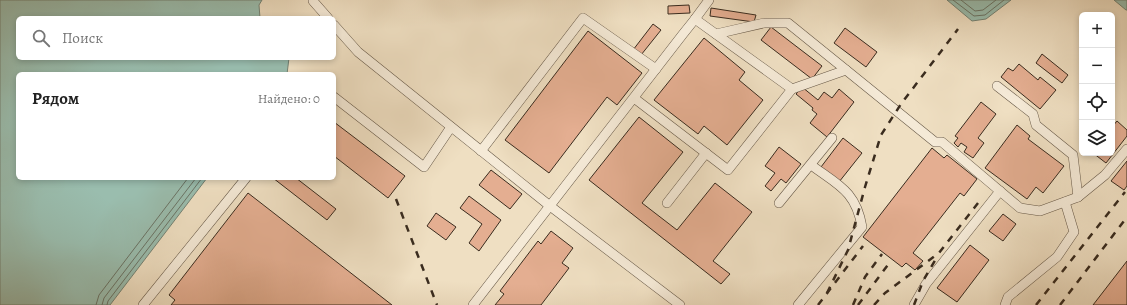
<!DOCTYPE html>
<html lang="ru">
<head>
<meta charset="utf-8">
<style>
	body { margin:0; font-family:Alegreya,serif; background:#f6f6f6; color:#222 }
	.controls { position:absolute; right:12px; top:12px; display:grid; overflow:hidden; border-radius:6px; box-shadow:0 2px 6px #0003 }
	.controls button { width:36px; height:36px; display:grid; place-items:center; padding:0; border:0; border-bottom:1px solid #e0e0e0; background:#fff; color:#222; font:20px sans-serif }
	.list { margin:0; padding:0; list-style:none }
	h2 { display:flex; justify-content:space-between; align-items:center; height:52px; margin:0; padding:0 16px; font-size:17px }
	h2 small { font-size:13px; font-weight:400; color:#767676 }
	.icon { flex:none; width:22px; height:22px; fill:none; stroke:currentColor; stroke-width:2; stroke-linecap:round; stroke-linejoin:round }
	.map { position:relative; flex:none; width:1127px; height:305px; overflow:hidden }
	.search { position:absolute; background:#fff; box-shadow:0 2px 6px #0003; left:16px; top:16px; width:320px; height:44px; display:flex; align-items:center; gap:10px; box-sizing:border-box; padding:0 14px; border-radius:6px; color:#767676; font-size:15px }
	.panel { position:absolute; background:#fff; box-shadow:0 2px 6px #0003; left:16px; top:72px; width:320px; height:108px; border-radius:6px }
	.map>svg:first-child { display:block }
	.water { fill:#9abdae; stroke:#748375 }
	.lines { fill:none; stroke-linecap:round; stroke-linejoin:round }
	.shore { stroke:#6a7466; stroke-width:1 }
	.building { fill:#e4ae91; stroke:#3a2c1f }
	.minor-casing { stroke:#675948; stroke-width:10 }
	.minor { stroke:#f5ead7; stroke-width:9 }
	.rail { stroke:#3a2c1f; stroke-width:2.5; stroke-dasharray:7 7; stroke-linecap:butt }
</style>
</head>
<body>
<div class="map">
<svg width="1127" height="305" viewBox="0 0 1127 305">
	<rect width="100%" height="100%" fill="#efdfc2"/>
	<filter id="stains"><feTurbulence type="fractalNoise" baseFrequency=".005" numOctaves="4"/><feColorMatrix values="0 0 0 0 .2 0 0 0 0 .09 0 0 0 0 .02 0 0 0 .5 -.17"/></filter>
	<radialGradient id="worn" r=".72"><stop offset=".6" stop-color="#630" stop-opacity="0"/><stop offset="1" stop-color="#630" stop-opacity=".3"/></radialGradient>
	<g class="water">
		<polygon points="0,0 262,0 259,5 260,18 18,18 18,58 289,58 287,74 18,74 18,178 207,178 110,305 0,305"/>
		<polygon points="947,0 1011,0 986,19 972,21"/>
		<polygon points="1114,0 1127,0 1127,10 1126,10"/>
	</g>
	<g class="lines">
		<g class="shore">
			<polyline points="953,0 974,16 985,15 1004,0"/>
			<polyline points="961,0 975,11 983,10 996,0"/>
			<polyline points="96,305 99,295 188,178"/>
			<polyline points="102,305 104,298 196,178"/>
			<polyline points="107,305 108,301 202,178"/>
		</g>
	</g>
	<g class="building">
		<polygon points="689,5 690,13 668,14 668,6"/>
		<polygon points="711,8 756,15 754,22 710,16"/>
		<polygon points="653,24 661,30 641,55 633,50"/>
		<polygon points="771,27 822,66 812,79 761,40"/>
		<polygon points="845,28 877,52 866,67 834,43"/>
		<polygon points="588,31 642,73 617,105 607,97 549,173 505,140"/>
		<polygon points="704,38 745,72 739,80 763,100 727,145 704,126 698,134 654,100"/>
		<polygon points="1042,54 1068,75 1062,83 1036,63"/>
		<polygon points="1019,64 1038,80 1040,77 1056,90 1040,109 1001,77 1008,68 1013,71"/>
		<polygon points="802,87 818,100 824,92 832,98 839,89 854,102 827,137 810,123 817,114 812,110 813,108 796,94"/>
		<polygon points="981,102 996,114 978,138 984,143 973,158 964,152 967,147 961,143 958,147 954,143 958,138 955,136"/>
		<polygon points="639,117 683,152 642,203 677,230 715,183 752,212 713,261 730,274 721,284 589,180"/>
		<polygon points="1117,121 1127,130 1127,136 1106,163 1093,153 1112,153 1112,127"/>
		<polygon points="334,122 405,176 388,198 334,156"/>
		<polygon points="1017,125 1030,136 1028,139 1064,166 1043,193 1036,187 1027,199 985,168"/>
		<polygon points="843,138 862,153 839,182 821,167"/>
		<polygon points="779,147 801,164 786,183 781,179 771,191 765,186 775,173 765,166"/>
		<polygon points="932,148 944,158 947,155 977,179 964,196 960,193 913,253 923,261 915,270 906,263 902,267 863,237"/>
		<polygon points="1127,161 1127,186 1124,190 1111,181"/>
		<polygon points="491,170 522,194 510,209 479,185"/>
		<polygon points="273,178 296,178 336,209 327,220"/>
		<polygon points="248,193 392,305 171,305 175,300 169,295"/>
		<polygon points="469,196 501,220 479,251 469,243 482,224 460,208"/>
		<polygon points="436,213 456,227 446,240 427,226"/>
		<polygon points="1003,214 1016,224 1003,241 989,231"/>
		<polygon points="551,231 573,248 562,263 569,268 541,305 495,305 504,294 500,291 538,241 541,244"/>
		<polygon points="970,245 989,260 957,302 937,288"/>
		<polygon points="1127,261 1127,305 1093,305"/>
	</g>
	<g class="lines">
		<defs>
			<g id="minor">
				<polyline points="313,1 328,18"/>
				<polyline points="695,19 709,0"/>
				<polyline points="334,25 358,52 550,206 680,305"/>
				<polyline points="716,34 764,23 788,23 935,142 942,142 1020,208 1040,211 1078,197 1105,175 1127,149"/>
				<polyline points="997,86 1033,114 1036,125 1073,155 1078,197"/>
				<polyline points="792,89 846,70"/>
				<polyline points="334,97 424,167 451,127"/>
				<polyline points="481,151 583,18 656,69"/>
				<polyline points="667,203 706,153"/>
				<polyline points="779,203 832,138"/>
				<polyline points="143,305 246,178"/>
				<polyline points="473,305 683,34 695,19 792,89 728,170 634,98"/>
				<path d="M798 305 862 227C856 191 838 185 811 165"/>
				<polyline points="914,305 926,284 1000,191"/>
				<polyline points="1005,305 1008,297 1057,257 1074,232 1065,202"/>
			</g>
		</defs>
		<use href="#minor" class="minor-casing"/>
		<use href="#minor" class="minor"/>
		<g class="rail">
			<polyline points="396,199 437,305"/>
			<polyline points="827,293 848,250 865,187 881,135 901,104 958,29"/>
			<polyline points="818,305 863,246"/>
			<polyline points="853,305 865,277 882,254"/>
			<polyline points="858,305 890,262"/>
			<polyline points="874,305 885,293 939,253 978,203"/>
			<polyline points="914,305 923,281 937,257"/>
			<polyline points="1036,305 1125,192"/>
			<polyline points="1060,305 1127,217"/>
		</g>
	</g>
	<rect width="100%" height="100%" filter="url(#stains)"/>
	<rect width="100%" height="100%" fill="url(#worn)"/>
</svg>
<div class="controls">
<button>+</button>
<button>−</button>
<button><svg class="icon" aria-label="locate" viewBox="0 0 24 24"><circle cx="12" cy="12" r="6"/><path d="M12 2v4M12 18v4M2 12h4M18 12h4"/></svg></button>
<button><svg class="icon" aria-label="layers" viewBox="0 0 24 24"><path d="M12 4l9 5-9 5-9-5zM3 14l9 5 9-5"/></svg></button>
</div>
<div class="search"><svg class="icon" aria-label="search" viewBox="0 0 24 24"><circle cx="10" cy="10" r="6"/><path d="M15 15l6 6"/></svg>Поиск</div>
<section class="panel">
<h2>Рядом<small>Найдено: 0</small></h2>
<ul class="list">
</ul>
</section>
</div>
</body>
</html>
